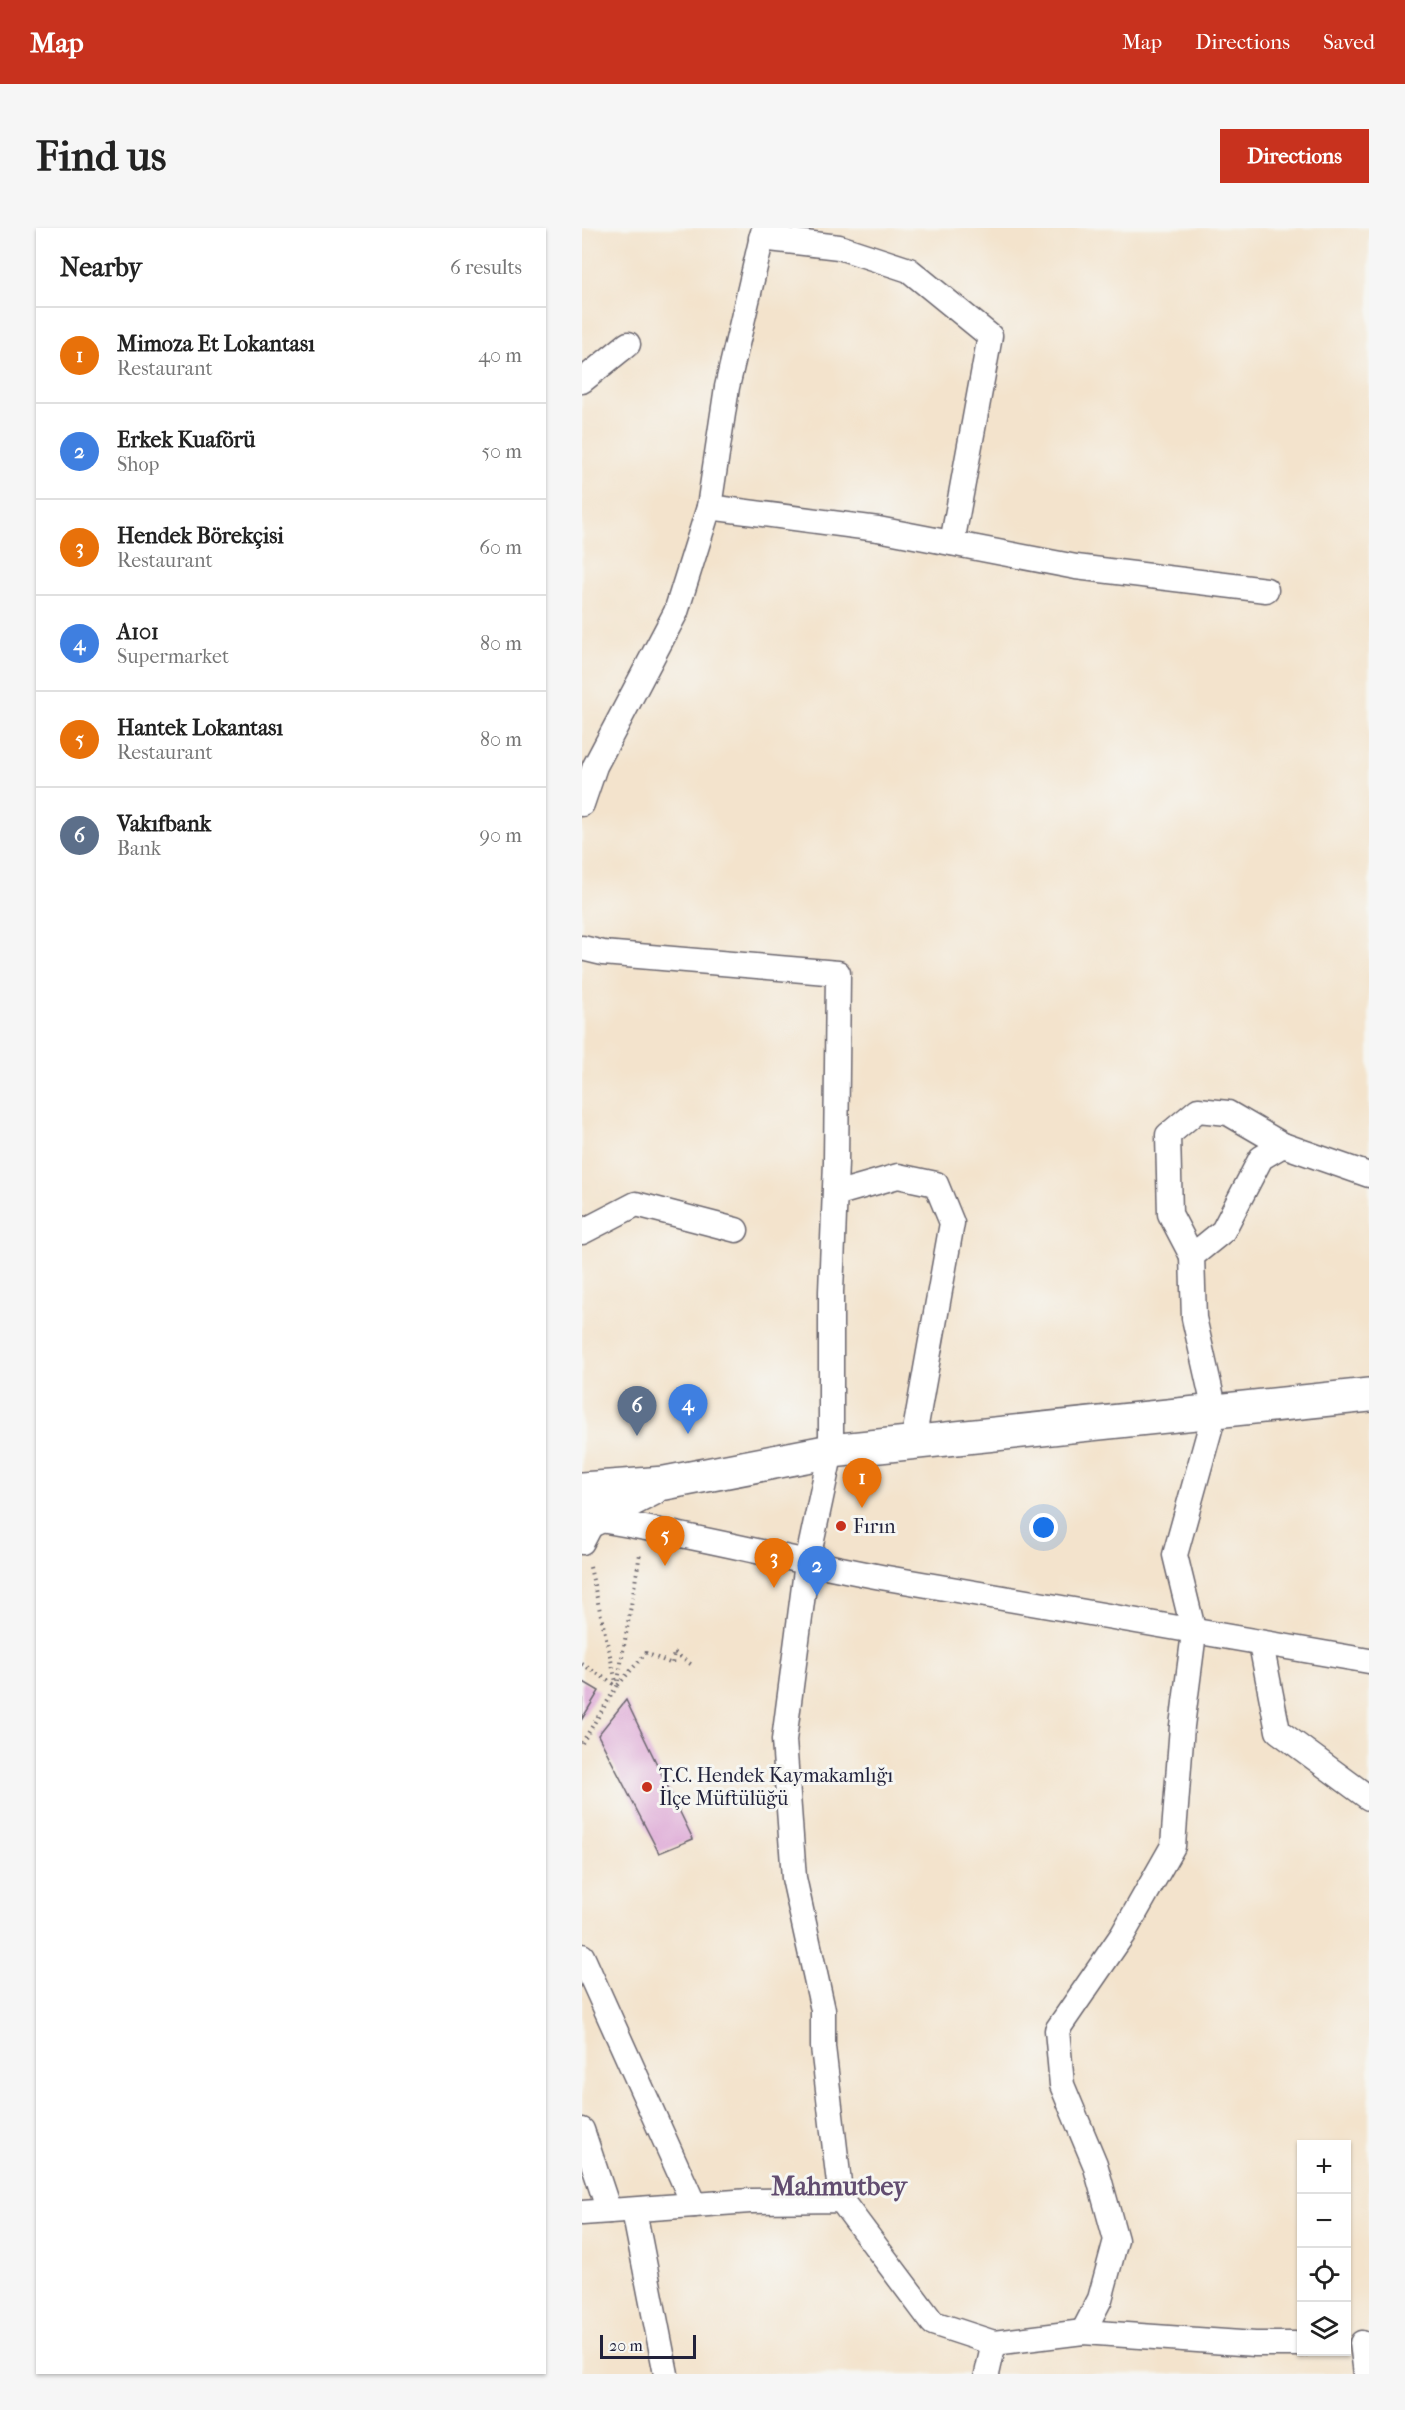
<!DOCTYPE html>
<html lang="en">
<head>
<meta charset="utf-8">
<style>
	body { margin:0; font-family:"IM FELL French Canon",serif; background:#f6f6f6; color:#222 }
	.controls { position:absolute; right:18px; bottom:18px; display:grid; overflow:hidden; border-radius:0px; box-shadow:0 2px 4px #0004 }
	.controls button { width:54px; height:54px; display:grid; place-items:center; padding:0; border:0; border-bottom:2px solid #e0e0e0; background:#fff; color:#222; font:30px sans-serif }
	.scale { position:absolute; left:18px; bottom:15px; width:96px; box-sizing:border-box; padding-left:6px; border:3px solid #22223b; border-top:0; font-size:16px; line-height:21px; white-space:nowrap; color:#22223b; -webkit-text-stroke:4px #f6f6f2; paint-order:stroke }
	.you { position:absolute; left:462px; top:1300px; width:21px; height:21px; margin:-15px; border:4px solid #fff; border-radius:50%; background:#1a73e8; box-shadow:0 0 0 9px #1a73e833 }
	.badge { display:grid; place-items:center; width:39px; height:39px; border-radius:50%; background:#c8321e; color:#fff; font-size:20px; font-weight:700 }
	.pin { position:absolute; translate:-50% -50px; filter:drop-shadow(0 2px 3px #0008) }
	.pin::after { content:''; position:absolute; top:32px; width:21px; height:18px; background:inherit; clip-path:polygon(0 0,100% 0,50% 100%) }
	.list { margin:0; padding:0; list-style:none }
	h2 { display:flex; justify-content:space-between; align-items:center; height:78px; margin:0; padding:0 24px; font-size:26px }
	h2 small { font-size:20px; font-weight:400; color:#767676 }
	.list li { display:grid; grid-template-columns:39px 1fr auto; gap:18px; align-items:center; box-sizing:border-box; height:96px; padding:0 24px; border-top:2px solid #e0e0e0 }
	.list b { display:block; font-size:22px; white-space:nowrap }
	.list p { margin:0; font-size:20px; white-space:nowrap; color:#767676 }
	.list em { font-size:20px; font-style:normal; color:#767676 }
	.icon { flex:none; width:33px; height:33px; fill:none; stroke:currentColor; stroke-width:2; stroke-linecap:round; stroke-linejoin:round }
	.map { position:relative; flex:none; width:787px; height:2146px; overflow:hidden; border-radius:0px }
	header { display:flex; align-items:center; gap:36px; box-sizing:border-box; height:84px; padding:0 30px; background:#c8321e; color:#fff }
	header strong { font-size:28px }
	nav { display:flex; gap:33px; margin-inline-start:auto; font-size:21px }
	.intro { display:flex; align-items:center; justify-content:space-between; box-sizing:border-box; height:144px; padding:0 36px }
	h1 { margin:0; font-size:42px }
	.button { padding:15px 27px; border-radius:0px; background:#c8321e; color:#fff; font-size:21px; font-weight:700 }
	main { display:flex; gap:36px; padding:0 36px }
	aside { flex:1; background:#fff; border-radius:0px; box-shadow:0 2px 4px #0004 }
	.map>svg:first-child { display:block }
	.building { fill:#da9ed2 }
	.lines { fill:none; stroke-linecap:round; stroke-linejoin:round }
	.street-casing { stroke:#6b666e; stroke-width:27 }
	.secondary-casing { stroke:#6b666e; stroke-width:36 }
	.path { stroke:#6b666e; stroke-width:4; stroke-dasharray:1.5 4.5; stroke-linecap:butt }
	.street { stroke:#fff; stroke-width:24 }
	.secondary { stroke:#fff; stroke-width:33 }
	.poi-dot { fill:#c8321e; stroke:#f6f6f2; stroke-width:2 }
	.labels { text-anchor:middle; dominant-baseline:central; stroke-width:6; stroke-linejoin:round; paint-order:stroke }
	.poi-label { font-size:20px; fill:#22223b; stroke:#f6f6f2; text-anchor:start }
	.district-label { font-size:26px; font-weight:bold; fill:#624d70; stroke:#f6f6f2 }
</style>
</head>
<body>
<header>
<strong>Map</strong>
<nav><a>Map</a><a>Directions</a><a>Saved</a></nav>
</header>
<div class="intro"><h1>Find us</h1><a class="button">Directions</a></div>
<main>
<aside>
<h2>Nearby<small>6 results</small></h2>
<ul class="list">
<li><span class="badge" style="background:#e8710a">1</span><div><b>Mimoza Et Lokantası</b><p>Restaurant</p></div><em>40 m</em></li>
<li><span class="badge" style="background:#3f7fe0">2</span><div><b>Erkek Kuaförü</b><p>Shop</p></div><em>50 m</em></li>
<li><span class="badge" style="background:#e8710a">3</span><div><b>Hendek Börekçisi</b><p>Restaurant</p></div><em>60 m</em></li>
<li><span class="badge" style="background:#3f7fe0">4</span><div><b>A101</b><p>Supermarket</p></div><em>80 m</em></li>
<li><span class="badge" style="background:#e8710a">5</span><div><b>Hantek Lokantası</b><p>Restaurant</p></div><em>80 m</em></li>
<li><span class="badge" style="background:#5c6f8a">6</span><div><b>Vakıfbank</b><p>Bank</p></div><em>90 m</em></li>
</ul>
</aside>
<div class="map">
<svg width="787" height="2146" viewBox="0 0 787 2146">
	<rect width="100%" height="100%" fill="#f6f6f2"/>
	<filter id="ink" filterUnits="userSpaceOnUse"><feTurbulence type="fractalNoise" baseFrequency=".0167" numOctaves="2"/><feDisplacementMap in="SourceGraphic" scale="12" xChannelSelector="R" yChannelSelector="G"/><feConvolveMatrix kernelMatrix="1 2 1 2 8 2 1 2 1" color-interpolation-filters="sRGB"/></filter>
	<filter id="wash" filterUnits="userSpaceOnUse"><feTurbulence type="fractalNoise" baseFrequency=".008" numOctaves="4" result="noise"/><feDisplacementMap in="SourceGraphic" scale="24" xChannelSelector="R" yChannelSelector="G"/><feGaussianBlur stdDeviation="1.35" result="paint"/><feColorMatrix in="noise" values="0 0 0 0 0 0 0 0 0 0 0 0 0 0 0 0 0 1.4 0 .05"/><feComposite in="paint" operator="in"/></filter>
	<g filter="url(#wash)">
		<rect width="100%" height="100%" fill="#f3e3cc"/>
		<g id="blocks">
			<g class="building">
				<polygon points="0,1453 17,1463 0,1491"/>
				<polygon points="44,1472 111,1611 77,1625 16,1507"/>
			</g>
		</g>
	</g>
	<g filter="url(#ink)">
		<use href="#blocks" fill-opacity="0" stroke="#6b666e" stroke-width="1.5"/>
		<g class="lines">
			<defs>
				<g id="street">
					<polyline points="179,10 257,19 327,42 408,108 370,315"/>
					<polyline points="0,153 46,116"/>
					<polyline points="127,279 145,159 182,0"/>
					<polyline points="0,576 13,538 94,384 127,279 296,301 494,339 684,362"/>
					<polyline points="0,720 21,725 256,745 254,934 249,1064 249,1223 225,1335 202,1512 212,1650 241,1782 241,1819 259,1972"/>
					<polyline points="253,966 316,948 354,956 370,995 331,1214"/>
					<polyline points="0,1004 54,976 154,1002"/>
					<polyline points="610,1028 588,986 586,907 616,882 646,885 701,917"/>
					<path d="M0 1314 12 1291C108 1306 203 1331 299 1349L787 1433"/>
					<polyline points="679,1416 696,1503 787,1570"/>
					<polyline points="0,1728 112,1977"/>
					<polyline points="0,1902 27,1983"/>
					<polyline points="52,1983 84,2146"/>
					<polyline points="0,1985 168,1973 259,1972 351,2095 412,2115 501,2104 673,2116 720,2116"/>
					<polyline points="501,2104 518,2071 534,2012 513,1936 480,1857 475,1802 541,1706 591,1618 600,1498 612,1405 593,1327 633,1183 612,1090 610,1028 641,1003 679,930 701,917 787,947"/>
					<polyline points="780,2115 784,2146"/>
					<polyline points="405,2146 412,2115"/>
				</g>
				<g id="secondary">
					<polyline points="0,1261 83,1255 249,1223 787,1167"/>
					<polyline points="0,1289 12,1291 70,1261"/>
				</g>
			</defs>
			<use href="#street" class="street-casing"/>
			<use href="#secondary" class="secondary-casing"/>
			<g class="path">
				<polyline points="8,1339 34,1454"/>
				<polyline points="0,1436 35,1458"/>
				<polyline points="36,1457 64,1425 90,1436 92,1424 110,1437"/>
				<polyline points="0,1515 35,1458 58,1326"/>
			</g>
			<use href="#street" class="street"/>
			<use href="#secondary" class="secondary"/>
		</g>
	</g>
	<g class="poi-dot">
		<circle cx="259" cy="1298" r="6"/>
		<circle cx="65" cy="1559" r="6"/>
	</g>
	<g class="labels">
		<g class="poi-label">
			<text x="271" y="1298">Fırın</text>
			<text x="77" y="1547">T.C. Hendek Kaymakamlığı<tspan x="77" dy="23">İlçe Müftülüğü</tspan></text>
		</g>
		<g class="district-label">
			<text x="257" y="1958">Mahmutbey</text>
		</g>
	</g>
</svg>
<div class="controls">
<button>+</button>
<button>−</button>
<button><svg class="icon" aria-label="locate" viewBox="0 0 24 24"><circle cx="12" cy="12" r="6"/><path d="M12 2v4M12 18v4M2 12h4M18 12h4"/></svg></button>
<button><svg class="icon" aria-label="layers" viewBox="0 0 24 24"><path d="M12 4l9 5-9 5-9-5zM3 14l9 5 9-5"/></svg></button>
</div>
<div class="scale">20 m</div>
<div class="you"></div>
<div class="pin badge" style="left:280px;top:1280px;background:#e8710a">1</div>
<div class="pin badge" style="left:235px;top:1368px;background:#3f7fe0">2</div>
<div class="pin badge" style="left:192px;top:1360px;background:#e8710a">3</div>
<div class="pin badge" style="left:106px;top:1206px;background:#3f7fe0">4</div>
<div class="pin badge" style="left:83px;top:1338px;background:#e8710a">5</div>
<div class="pin badge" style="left:55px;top:1208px;background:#5c6f8a">6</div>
</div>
</main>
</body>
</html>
